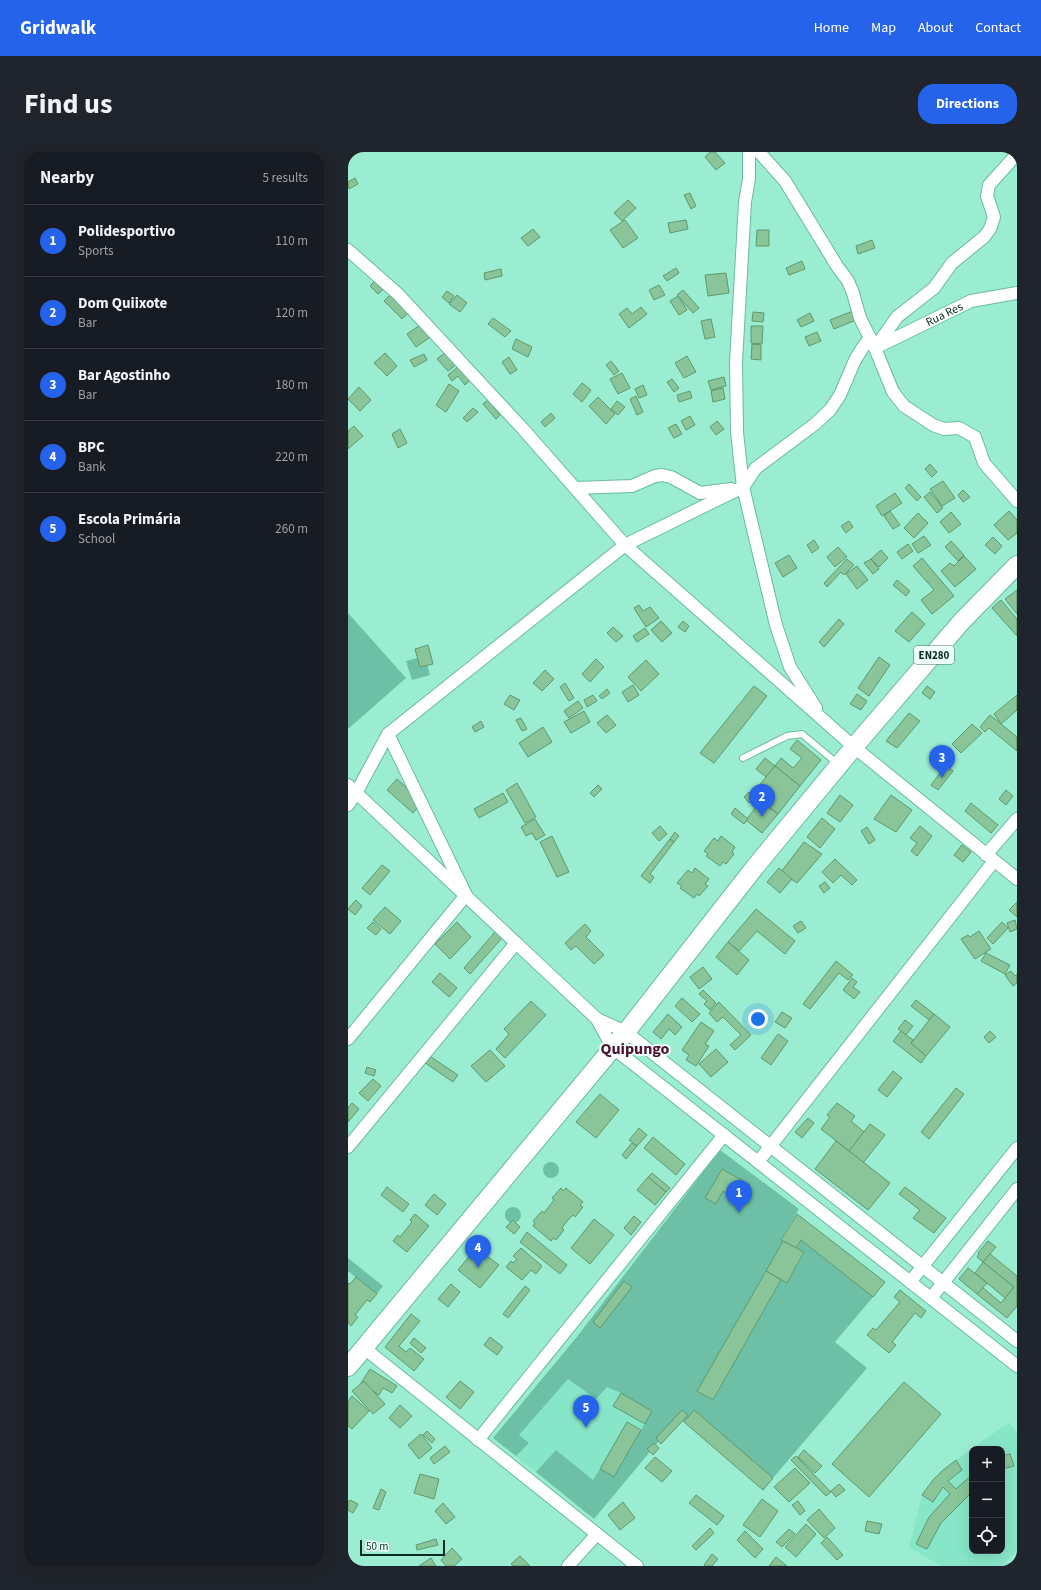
<!DOCTYPE html>
<html lang="en">
<head>
<meta charset="utf-8">
<style>
	body { margin:0; font-family:"Source Sans 3",sans-serif; background:#20242c; color:#f1f3f6 }
	.controls { position:absolute; right:12px; bottom:12px; display:grid; overflow:hidden; border-radius:8px; box-shadow:0 4px 16px #0002 }
	.controls button { width:36px; height:36px; display:grid; place-items:center; padding:0; border:0; border-bottom:1px solid #363941; background:#171b24; color:#f1f3f6; font:20px sans-serif }
	.scale { position:absolute; left:12px; bottom:10px; width:85px; box-sizing:border-box; padding-left:4px; border:2px solid #082c22; border-top:0; font-size:11px; line-height:14px; white-space:nowrap; color:#082c22; -webkit-text-stroke:3px #effff9; paint-order:stroke }
	.you { position:absolute; left:410px; top:867px; width:14px; height:14px; margin:-10px; border:3px solid #fff; border-radius:50%; background:#1a73e8; box-shadow:0 0 0 6px #1a73e833 }
	.badge { display:grid; place-items:center; width:26px; height:26px; border-radius:50%; background:#2563eb; color:#fff; font-size:13px; font-weight:700 }
	.pin { position:absolute; translate:-50% -33px; filter:drop-shadow(0 1px 2px #0008) }
	.pin::after { content:''; position:absolute; top:21px; width:14px; height:12px; background:inherit; clip-path:polygon(0 0,100% 0,50% 100%) }
	.list { margin:0; padding:0; list-style:none }
	h2 { display:flex; justify-content:space-between; align-items:center; height:52px; margin:0; padding:0 16px; font-size:17px }
	h2 small { font-size:13px; font-weight:400; color:#9ea1a6 }
	.list li { display:grid; grid-template-columns:26px 1fr auto; gap:12px; align-items:center; box-sizing:border-box; height:72px; padding:0 16px; border-top:1px solid #363941 }
	.list b { display:block; font-size:15px; white-space:nowrap }
	.list p { margin:0; font-size:13px; white-space:nowrap; color:#9ea1a6 }
	.list em { font-size:13px; font-style:normal; color:#9ea1a6 }
	.icon { flex:none; width:22px; height:22px; fill:none; stroke:currentColor; stroke-width:2; stroke-linecap:round; stroke-linejoin:round }
	.map { position:relative; flex:none; width:669px; height:1414px; overflow:hidden; border-radius:16px }
	header { display:flex; align-items:center; gap:24px; box-sizing:border-box; height:56px; padding:0 20px; background:#2563eb; color:#fff }
	header strong { font-size:19px }
	nav { display:flex; gap:22px; margin-inline-start:auto; font-size:14px }
	.intro { display:flex; align-items:center; justify-content:space-between; box-sizing:border-box; height:96px; padding:0 24px }
	h1 { margin:0; font-size:28px }
	.button { padding:10px 18px; border-radius:16px; background:#2563eb; color:#fff; font-size:14px; font-weight:700 }
	main { display:flex; gap:24px; padding:0 24px }
	aside { flex:1; background:#171b24; border-radius:16px; box-shadow:0 4px 16px #0002 }
	.map>svg:first-child { display:block }
	.built { fill:#88e6c8; fill-rule:evenodd }
	.green { fill:#6dbfa6 }
	.building { fill:#89c598; stroke:#5e986d }
	.lines { fill:none; stroke-linecap:round; stroke-linejoin:round }
	.service-casing { stroke:#69baa1; stroke-width:8 }
	.minor-casing { stroke:#69baa1; stroke-width:14 }
	.primary-casing { stroke:#69baa1; stroke-width:20 }
	.service { stroke:#fff; stroke-width:6 }
	.minor { stroke:#fff; stroke-width:12 }
	.primary { stroke:#fff; stroke-width:18 }
	.labels { text-anchor:middle; dominant-baseline:central; stroke-width:4; stroke-linejoin:round; paint-order:stroke }
	.shield { fill:#effff9; stroke:#4d6b62; stroke-width:1 }
	.shield-label { font-size:11px; font-weight:bold; fill:#082c22 }
	.street-label { font-size:12px; fill:#082c22; stroke:#effff9 }
	.district-label { font-size:16px; font-weight:bold; fill:#4f1033; stroke:#effff9 }
</style>
</head>
<body>
<header>
<strong>Gridwalk</strong>
<nav><a>Home</a><a>Map</a><a>About</a><a>Contact</a></nav>
</header>
<div class="intro"><h1>Find us</h1><a class="button">Directions</a></div>
<main>
<aside>
<h2>Nearby<small>5 results</small></h2>
<ul class="list">
<li><span class="badge">1</span><div><b>Polidesportivo</b><p>Sports</p></div><em>110 m</em></li>
<li><span class="badge">2</span><div><b>Dom Quiixote</b><p>Bar</p></div><em>120 m</em></li>
<li><span class="badge">3</span><div><b>Bar Agostinho</b><p>Bar</p></div><em>180 m</em></li>
<li><span class="badge">4</span><div><b>BPC</b><p>Bank</p></div><em>220 m</em></li>
<li><span class="badge">5</span><div><b>Escola Primária</b><p>School</p></div><em>260 m</em></li>
</ul>
</aside>
<div class="map">
<svg width="669" height="1414" viewBox="0 0 669 1414">
	<rect width="100%" height="100%" fill="#9bedd2"/>
	<g class="built">
		<polygon points="228,1186 330,1266 246,1367 145,1286"/>
		<path d="M661 1270 669 1281V1398L655 1414H593L561 1395 574 1343 585 1328 608 1308ZM624 1297H654V1399H624Z"/>
	</g>
	<g class="green">
		<polygon points="0,461 58,526 0,577"/>
		<polygon points="77,504 82,523 64,528 58,509"/>
		<polygon points="372,998 451,1057 433,1087 435,1089 350,1239 365,1248 433,1128 439,1131 456,1101 448,1096 453,1088 525,1145 487,1190 519,1216 425,1326 346,1259 336,1270 330,1266 246,1367 188,1320 208,1298 245,1328 252,1317 266,1325 304,1259 273,1241 259,1235 248,1247 220,1227 171,1283 181,1291 168,1304 145,1286 228,1186"/>
		<circle cx="203" cy="1018" r="8"/>
		<circle cx="165" cy="1063" r="8"/>
		<polygon points="0,1106 35,1134 29,1142 0,1119"/>
	</g>
	<g class="building">
		<polygon points="362,0 367,0 377,11 368,18 357,5"/>
		<polygon points="7,26 10,32 1,37 0,30"/>
		<polygon points="342,41 348,54 343,57 336,43"/>
		<polygon points="280,48 288,56 274,69 266,61"/>
		<polygon points="277,68 290,86 275,96 262,78"/>
		<polygon points="338,68 340,77 322,81 320,71"/>
		<polygon points="185,77 192,85 180,94 173,86"/>
		<polygon points="409,78 421,78 421,94 408,94"/>
		<polygon points="524,88 527,96 510,102 508,94"/>
		<polygon points="454,109 457,117 441,123 438,116"/>
		<polygon points="328,116 331,121 319,129 315,124"/>
		<polygon points="153,117 154,124 137,128 136,121"/>
		<polygon points="378,121 381,141 360,144 357,123"/>
		<polygon points="30,126 38,135 30,142 22,134"/>
		<polygon points="311,133 317,143 306,148 301,138"/>
		<polygon points="335,138 351,156 345,161 329,143"/>
		<polygon points="99,139 106,144 101,151 94,145"/>
		<polygon points="44,141 62,159 54,167 36,149"/>
		<polygon points="109,143 119,151 112,160 101,152"/>
		<polygon points="330,144 339,158 331,163 322,149"/>
		<polygon points="293,155 299,162 281,176 271,162 279,156 284,162"/>
		<polygon points="510,157 513,166 486,177 482,168"/>
		<polygon points="405,160 416,161 415,170 404,169"/>
		<polygon points="462,161 466,169 453,175 449,168"/>
		<polygon points="145,166 163,179 157,185 140,172"/>
		<polygon points="363,167 367,185 357,187 353,169"/>
		<polygon points="75,171 84,184 68,195 59,182"/>
		<polygon points="403,174 415,174 414,192 403,191"/>
		<polygon points="469,180 473,189 461,194 457,185"/>
		<polygon points="168,187 184,195 180,205 164,197"/>
		<polygon points="404,192 413,193 413,208 403,207"/>
		<polygon points="98,200 109,212 100,219 89,207"/>
		<polygon points="37,201 49,214 39,224 26,211"/>
		<polygon points="76,202 79,208 66,215 62,208"/>
		<polygon points="339,204 348,220 336,226 327,211"/>
		<polygon points="161,205 169,218 162,222 154,210"/>
		<polygon points="263,209 271,219 266,223 258,213"/>
		<polygon points="111,214 123,227 117,233 110,224 104,229 100,223"/>
		<polygon points="274,221 282,236 270,242 262,227"/>
		<polygon points="376,225 378,234 363,238 360,229"/>
		<polygon points="324,227 331,236 326,240 319,230"/>
		<polygon points="234,231 243,238 234,250 225,242"/>
		<polygon points="101,232 111,239 98,260 88,253"/>
		<polygon points="295,233 299,243 291,246 287,237"/>
		<polygon points="11,235 23,248 12,259 0,247"/>
		<polygon points="375,236 377,247 365,250 363,239"/>
		<polygon points="342,239 344,246 331,250 329,243"/>
		<polygon points="288,244 295,260 289,263 282,247"/>
		<polygon points="250,245 267,262 258,272 241,254"/>
		<polygon points="140,248 152,263 148,267 135,252"/>
		<polygon points="269,249 277,255 270,263 263,257"/>
		<polygon points="125,256 130,260 119,270 115,266"/>
		<polygon points="203,261 207,266 197,275 193,270"/>
		<polygon points="342,264 347,273 338,278 333,269"/>
		<polygon points="369,269 376,277 368,283 362,275"/>
		<polygon points="328,272 334,282 326,286 320,276"/>
		<polygon points="6,274 15,284 0,297 0,279"/>
		<polygon points="52,277 59,291 50,296 44,282"/>
		<polygon points="582,312 589,320 584,325 577,317"/>
		<polygon points="595,329 607,346 594,354 582,337"/>
		<polygon points="561,332 573,345 569,349 557,336"/>
		<polygon points="615,338 622,345 615,350 610,343"/>
		<polygon points="582,340 595,356 589,361 576,345"/>
		<polygon points="547,341 554,351 534,364 528,354"/>
		<polygon points="542,359 552,373 545,377 536,364"/>
		<polygon points="661,359 669,368 669,381 660,388 646,373"/>
		<polygon points="603,360 613,372 601,381 592,370"/>
		<polygon points="570,361 580,371 566,386 556,376"/>
		<polygon points="501,369 505,375 498,381 493,374"/>
		<polygon points="576,384 583,393 570,401 564,392"/>
		<polygon points="645,385 654,394 647,402 637,393"/>
		<polygon points="466,388 471,396 464,401 459,393"/>
		<polygon points="603,389 616,403 610,409 597,395"/>
		<polygon points="560,392 565,399 554,407 549,400"/>
		<polygon points="490,395 499,405 487,415 479,405"/>
		<polygon points="533,398 540,406 531,415 523,407"/>
		<polygon points="441,403 449,416 435,425 427,411"/>
		<polygon points="616,404 628,417 607,435 593,419 602,411 606,414"/>
		<polygon points="574,406 606,444 584,462 573,448 586,438 565,414"/>
		<polygon points="499,407 506,413 496,423 493,420 479,435 476,431"/>
		<polygon points="523,407 531,417 525,422 516,411"/>
		<polygon points="509,414 520,428 509,437 498,422"/>
		<polygon points="549,428 562,439 558,444 545,433"/>
		<polygon points="669,438 669,462 657,447"/>
		<polygon points="653,448 669,467 669,484 644,456"/>
		<polygon points="291,453 295,459 302,455 311,466 298,475 286,456"/>
		<polygon points="564,460 577,472 561,490 547,479"/>
		<polygon points="491,467 496,472 476,495 471,490"/>
		<polygon points="313,469 324,481 314,490 303,478"/>
		<polygon points="335,469 341,474 337,480 330,475"/>
		<polygon points="265,475 275,484 268,490 259,481"/>
		<polygon points="297,476 301,482 289,490 285,484"/>
		<polygon points="80,493 85,512 72,515 67,497"/>
		<polygon points="531,505 542,513 521,544 510,536"/>
		<polygon points="248,507 256,515 242,530 234,522"/>
		<polygon points="298,508 311,522 293,539 280,525"/>
		<polygon points="197,518 206,527 194,539 185,531"/>
		<polygon points="217,531 226,546 221,549 212,535"/>
		<polygon points="285,533 291,543 280,550 274,540"/>
		<polygon points="406,534 419,544 366,611 352,601"/>
		<polygon points="579,534 587,540 582,547 574,541"/>
		<polygon points="259,537 262,541 254,547 251,544"/>
		<polygon points="509,542 519,549 513,558 502,552"/>
		<polygon points="162,543 172,548 166,558 156,552"/>
		<polygon points="245,543 249,549 239,555 236,548"/>
		<polygon points="669,543 669,558 653,572 646,562"/>
		<polygon points="230,549 235,556 221,566 216,559"/>
		<polygon points="236,559 242,570 223,581 216,570"/>
		<polygon points="561,561 572,569 549,596 538,589"/>
		<polygon points="259,563 268,573 258,581 249,571"/>
		<polygon points="642,563 669,585 669,599 641,576 637,580 632,575"/>
		<polygon points="173,566 179,577 174,579 168,568"/>
		<polygon points="133,569 136,575 127,580 124,575"/>
		<polygon points="624,572 634,581 613,601 604,592"/>
		<polygon points="195,575 204,590 180,605 171,591"/>
		<polygon points="449,588 473,608 452,634 427,614 433,606 445,616 454,606 442,597"/>
		<polygon points="417,606 427,614 418,625 408,617"/>
		<polygon points="598,613 605,619 590,638 583,633"/>
		<polygon points="427,614 452,634 430,662 404,642"/>
		<polygon points="49,627 75,650 65,661 39,638"/>
		<polygon points="169,631 188,665 177,671 158,638"/>
		<polygon points="250,633 254,637 246,645 242,641"/>
		<polygon points="658,638 665,644 658,653 651,647"/>
		<polygon points="401,640 407,646 401,651 396,645"/>
		<polygon points="155,641 160,650 131,666 126,657"/>
		<polygon points="492,643 505,653 492,670 479,661"/>
		<polygon points="543,643 564,658 548,680 526,667"/>
		<polygon points="413,649 430,662 414,681 398,668"/>
		<polygon points="623,651 650,673 643,681 617,659"/>
		<polygon points="387,656 400,667 396,672 383,662"/>
		<polygon points="474,666 487,677 472,696 459,685"/>
		<polygon points="187,667 197,683 188,688 184,681 178,684 173,675"/>
		<polygon points="312,674 319,682 311,689 304,681"/>
		<polygon points="572,674 584,684 569,704 563,699 569,691 562,686"/>
		<polygon points="519,675 527,688 521,692 513,679"/>
		<polygon points="327,680 331,684 326,690 322,687"/>
		<polygon points="204,684 221,720 209,725 192,690"/>
		<polygon points="373,684 387,695 384,700 386,702 378,712 375,710 372,714 358,704 360,702 356,699 366,686 370,689"/>
		<polygon points="322,687 326,690 302,722 306,725 302,731 293,724"/>
		<polygon points="456,690 474,702 449,731 433,720"/>
		<polygon points="614,693 623,700 615,710 606,703"/>
		<polygon points="487,707 509,728 504,733 493,723 485,731 474,720"/>
		<polygon points="34,713 42,719 22,743 14,736"/>
		<polygon points="347,716 361,727 357,732 360,734 351,744 349,742 346,746 332,736 334,734 329,731 340,718 344,721"/>
		<polygon points="431,716 444,727 432,741 419,730"/>
		<polygon points="477,730 482,736 476,741 471,734"/>
		<polygon points="8,748 14,754 7,763 0,757"/>
		<polygon points="669,750 669,765 661,758"/>
		<polygon points="37,755 53,769 42,782 25,768"/>
		<polygon points="408,757 447,789 437,802 409,779 391,799 380,790"/>
		<polygon points="667,768 669,777 662,780 659,771"/>
		<polygon points="453,769 458,776 450,781 445,774"/>
		<polygon points="25,770 33,777 28,783 19,776"/>
		<polygon points="109,770 123,785 102,807 87,792"/>
		<polygon points="654,770 660,776 645,792 639,786"/>
		<polygon points="237,772 243,779 238,785 256,803 246,812 228,794 223,798 217,791"/>
		<polygon points="631,779 643,797 627,807 613,787 620,783 622,785"/>
		<polygon points="147,780 154,786 122,822 116,816"/>
		<polygon points="380,790 401,808 389,823 368,805"/>
		<polygon points="638,801 662,813 657,822 633,809"/>
		<polygon points="488,809 505,823 500,828 491,821 462,857 455,852"/>
		<polygon points="355,815 364,827 351,837 342,825"/>
		<polygon points="663,819 667,824 669,822 669,831 665,834 657,823"/>
		<polygon points="92,821 109,836 101,845 84,830"/>
		<polygon points="504,826 509,830 505,835 512,840 506,847 495,838"/>
		<polygon points="355,838 368,851 362,858 356,852 359,849 351,842"/>
		<polygon points="334,846 352,862 344,870 327,854"/>
		<polygon points="568,848 586,862 581,868 563,854"/>
		<polygon points="183,849 198,863 157,906 148,897 161,882 156,877"/>
		<polygon points="371,850 403,883 387,898 382,893 393,883 375,865 369,870 361,861"/>
		<polygon points="434,860 444,866 437,876 427,870"/>
		<polygon points="320,862 334,875 327,883 321,877 313,887 305,880"/>
		<polygon points="586,862 602,875 578,904 563,891"/>
		<polygon points="557,868 565,874 558,883 550,877"/>
		<polygon points="353,870 366,879 357,892 361,894 348,914 338,908 341,903 334,898"/>
		<polygon points="553,879 565,888 563,891 578,904 573,911 545,889"/>
		<polygon points="642,879 648,885 641,891 636,885"/>
		<polygon points="430,882 440,889 423,913 413,906"/>
		<polygon points="368,897 380,910 363,925 351,912"/>
		<polygon points="142,898 157,914 138,930 123,914"/>
		<polygon points="77,901 110,923 105,930 73,908"/>
		<polygon points="19,915 28,918 26,924 17,921"/>
		<polygon points="545,919 554,926 539,945 530,938"/>
		<polygon points="25,927 33,934 20,949 11,941"/>
		<polygon points="608,936 616,942 581,987 573,980"/>
		<polygon points="252,942 271,958 248,986 228,970"/>
		<polygon points="4,951 11,957 0,970 0,955"/>
		<polygon points="489,951 507,964 503,969 516,980 501,999 473,977 482,965 479,963"/>
		<polygon points="460,966 466,971 454,986 447,980"/>
		<polygon points="522,972 537,983 515,1011 501,999"/>
		<polygon points="291,976 299,983 289,994 281,988"/>
		<polygon points="305,985 337,1012 328,1023 296,996"/>
		<polygon points="488,989 542,1031 520,1058 467,1017"/>
		<polygon points="284,991 289,994 278,1007 274,1003"/>
		<polygon points="374,1017 402,1033 399,1039 384,1031 378,1041 375,1039 368,1052 357,1046"/>
		<polygon points="304,1021 322,1036 318,1040 300,1025"/>
		<polygon points="300,1025 318,1040 307,1053 289,1038"/>
		<polygon points="39,1035 61,1052 55,1060 33,1043"/>
		<polygon points="557,1035 598,1066 586,1081 565,1066 572,1058 551,1042"/>
		<polygon points="213,1036 215,1039 218,1036 235,1050 232,1053 235,1055 227,1065 225,1063 219,1069 214,1076 216,1078 208,1088 205,1086 203,1089 185,1074 187,1071 185,1069 194,1059 196,1061 206,1048 204,1046"/>
		<polygon points="86,1042 98,1052 89,1063 77,1053"/>
		<polygon points="67,1062 81,1074 59,1100 45,1089 50,1083 52,1085 64,1070 62,1068"/>
		<polygon points="449,1062 537,1130 525,1145 453,1088 448,1096 433,1088"/>
		<polygon points="286,1064 293,1070 283,1083 276,1076"/>
		<polygon points="246,1067 266,1083 242,1112 223,1096"/>
		<polygon points="165,1068 172,1075 166,1082 158,1075"/>
		<polygon points="179,1080 219,1113 212,1122 172,1090"/>
		<polygon points="435,1089 456,1100 439,1131 418,1119"/>
		<polygon points="640,1089 648,1095 635,1110 629,1105 631,1102 630,1101"/>
		<polygon points="128,1096 151,1113 132,1136 110,1118"/>
		<polygon points="173,1096 194,1114 188,1122 183,1118 174,1128 158,1115 163,1109 165,1111 169,1107 165,1104"/>
		<polygon points="642,1102 669,1124 669,1154 659,1166 629,1142 634,1135 653,1151 666,1135 635,1110"/>
		<polygon points="635,1110 666,1135 657,1146 627,1121"/>
		<polygon points="620,1116 639,1131 629,1142 611,1127"/>
		<polygon points="418,1119 433,1128 365,1248 349,1239"/>
		<polygon points="8,1125 29,1142 22,1150 19,1148 7,1163 10,1165 3,1174 0,1171 0,1131 2,1132"/>
		<polygon points="276,1129 284,1135 252,1176 245,1170"/>
		<polygon points="103,1132 112,1140 100,1155 90,1147"/>
		<polygon points="177,1134 182,1138 160,1166 155,1162"/>
		<polygon points="552,1138 578,1159 573,1166 567,1161 544,1190 548,1193 541,1201 519,1183 525,1176 528,1178 552,1150 546,1145"/>
		<polygon points="63,1162 72,1169 51,1194 58,1200 62,1196 76,1207 66,1219 37,1195"/>
		<polygon points="142,1185 155,1195 149,1203 136,1193"/>
		<polygon points="66,1186 78,1196 73,1201 62,1191"/>
		<polygon points="22,1217 49,1234 44,1241 35,1236 31,1243 13,1231"/>
		<polygon points="16,1229 37,1252 25,1262 4,1239"/>
		<polygon points="112,1229 126,1240 112,1257 98,1245"/>
		<polygon points="556,1230 593,1262 521,1345 484,1312"/>
		<polygon points="273,1241 304,1259 297,1272 265,1254"/>
		<polygon points="4,1244 21,1259 4,1277 0,1274 0,1249"/>
		<polygon points="52,1253 64,1264 52,1276 41,1266"/>
		<polygon points="334,1258 340,1263 313,1292 308,1286"/>
		<polygon points="346,1258 425,1326 415,1338 336,1270"/>
		<polygon points="279,1270 293,1278 266,1325 252,1317"/>
		<polygon points="79,1279 87,1287 84,1291 75,1283"/>
		<polygon points="73,1282 84,1296 71,1307 60,1293"/>
		<polygon points="306,1291 311,1296 305,1303 299,1297"/>
		<polygon points="97,1294 102,1300 86,1312 82,1306"/>
		<polygon points="456,1298 474,1314 467,1321 450,1305"/>
		<polygon points="662,1302 666,1314 654,1317 654,1304"/>
		<polygon points="448,1304 483,1340 478,1344 443,1308"/>
		<polygon points="307,1305 324,1319 314,1330 297,1316"/>
		<polygon points="608,1308 614,1318 600,1329 608,1337 624,1323 624,1340 593,1371 579,1397 568,1392 581,1365 602,1342 595,1335 585,1350 574,1343 585,1328 594,1319"/>
		<polygon points="447,1316 462,1331 441,1350 426,1335"/>
		<polygon points="72,1322 91,1327 86,1347 66,1341"/>
		<polygon points="491,1332 497,1338 488,1345 483,1339"/>
		<polygon points="33,1337 38,1340 31,1358 25,1356"/>
		<polygon points="348,1343 376,1364 369,1373 341,1351"/>
		<polygon points="414,1347 430,1359 412,1385 395,1373"/>
		<polygon points="2,1348 10,1352 5,1361 0,1358 0,1350"/>
		<polygon points="450,1349 457,1359 452,1363 444,1353"/>
		<polygon points="275,1350 287,1366 272,1378 260,1363"/>
		<polygon points="95,1351 107,1365 98,1372 87,1359"/>
		<polygon points="471,1357 487,1376 476,1386 459,1368"/>
		<polygon points="519,1369 534,1372 531,1382 517,1379"/>
		<polygon points="458,1372 468,1382 448,1405 437,1395"/>
		<polygon points="362,1376 366,1381 348,1398 344,1394"/>
		<polygon points="441,1377 447,1382 434,1395 428,1390"/>
		<polygon points="397,1379 415,1397 407,1406 389,1388"/>
		<polygon points="479,1385 495,1403 489,1408 473,1391"/>
		<polygon points="88,1387 90,1393 69,1398 68,1393"/>
		<polygon points="104,1396 114,1407 106,1414 98,1414 93,1408"/>
		<polygon points="364,1402 370,1407 364,1414 358,1414 356,1413"/>
		<polygon points="172,1404 182,1414 165,1414 163,1412"/>
		<polygon points="428,1405 439,1414 421,1414"/>
		<polygon points="83,1406 88,1414 71,1414"/>
	</g>
	<g class="lines">
		<defs>
			<polyline id="service" points="395,606 439,584 454,582 490,612"/>
			<g id="minor">
				<polyline points="401,0 401,27 397,50 388,210 389,280 395,335 428,473 442,515 468,556"/>
				<polyline points="411,0 437,29 489,114 500,129 505,141 512,166 527,196 545,240 556,254 585,273 596,277 611,276 627,285 636,311 669,349"/>
				<polyline points="0,98 50,142 175,277 277,393 506,595 669,727"/>
				<polyline points="527,196 549,165 586,136 604,111 636,85 642,77 646,65 639,44 641,33 669,2"/>
				<path id="s1" d="M527 196 623 149 669 141"/>
				<polyline points="227,336 284,334 307,324 314,323 323,325 352,341 383,337"/>
				<polyline points="0,633 168,791"/>
				<polyline points="0,653 8,641 40,582 277,393 395,335 408,316 467,272 482,258 492,243 507,208 515,195 522,186"/>
				<polyline points="638,703 669,667"/>
				<polyline points="249,867 278,880 669,1189"/>
				<polyline points="0,887 118,743 40,582"/>
				<polyline points="0,995 168,791 249,867 264,895 669,1214"/>
				<polyline points="410,1010 646,709"/>
				<polyline points="562,1130 669,996"/>
				<polyline points="583,1146 669,1037"/>
				<polyline points="16,1196 289,1414"/>
				<polyline points="130,1288 376,983"/>
				<polyline points="220,1414 249,1382"/>
			</g>
			<polyline id="primary" points="0,1215 278,880 407,715 506,595 614,469 669,413"/>
		</defs>
		<use href="#service" class="service-casing"/>
		<use href="#minor" class="minor-casing"/>
		<use href="#primary" class="primary-casing"/>
		<use href="#service" class="service"/>
		<use href="#minor" class="minor"/>
		<use href="#primary" class="primary"/>
	</g>
	<g class="labels">
		<rect class="shield" x="566" y="494" width="40" height="18" rx="3"/>
		<g class="shield-label">
			<text x="586" y="503">EN280</text>
		</g>
		<g class="street-label">
			<text stroke="none"><textPath href="#s1" startOffset="77">Rua Res</textPath></text>
		</g>
		<g class="district-label">
			<text x="287" y="897">Quipungo</text>
		</g>
	</g>
</svg>
<div class="controls">
<button>+</button>
<button>−</button>
<button><svg class="icon" aria-label="locate" viewBox="0 0 24 24"><circle cx="12" cy="12" r="6"/><path d="M12 2v4M12 18v4M2 12h4M18 12h4"/></svg></button>
</div>
<div class="scale">50 m</div>
<div class="you"></div>
<div class="pin badge" style="left:391px;top:1061px">1</div>
<div class="pin badge" style="left:414px;top:665px">2</div>
<div class="pin badge" style="left:594px;top:626px">3</div>
<div class="pin badge" style="left:130px;top:1116px">4</div>
<div class="pin badge" style="left:238px;top:1276px">5</div>
</div>
</main>
</body>
</html>
